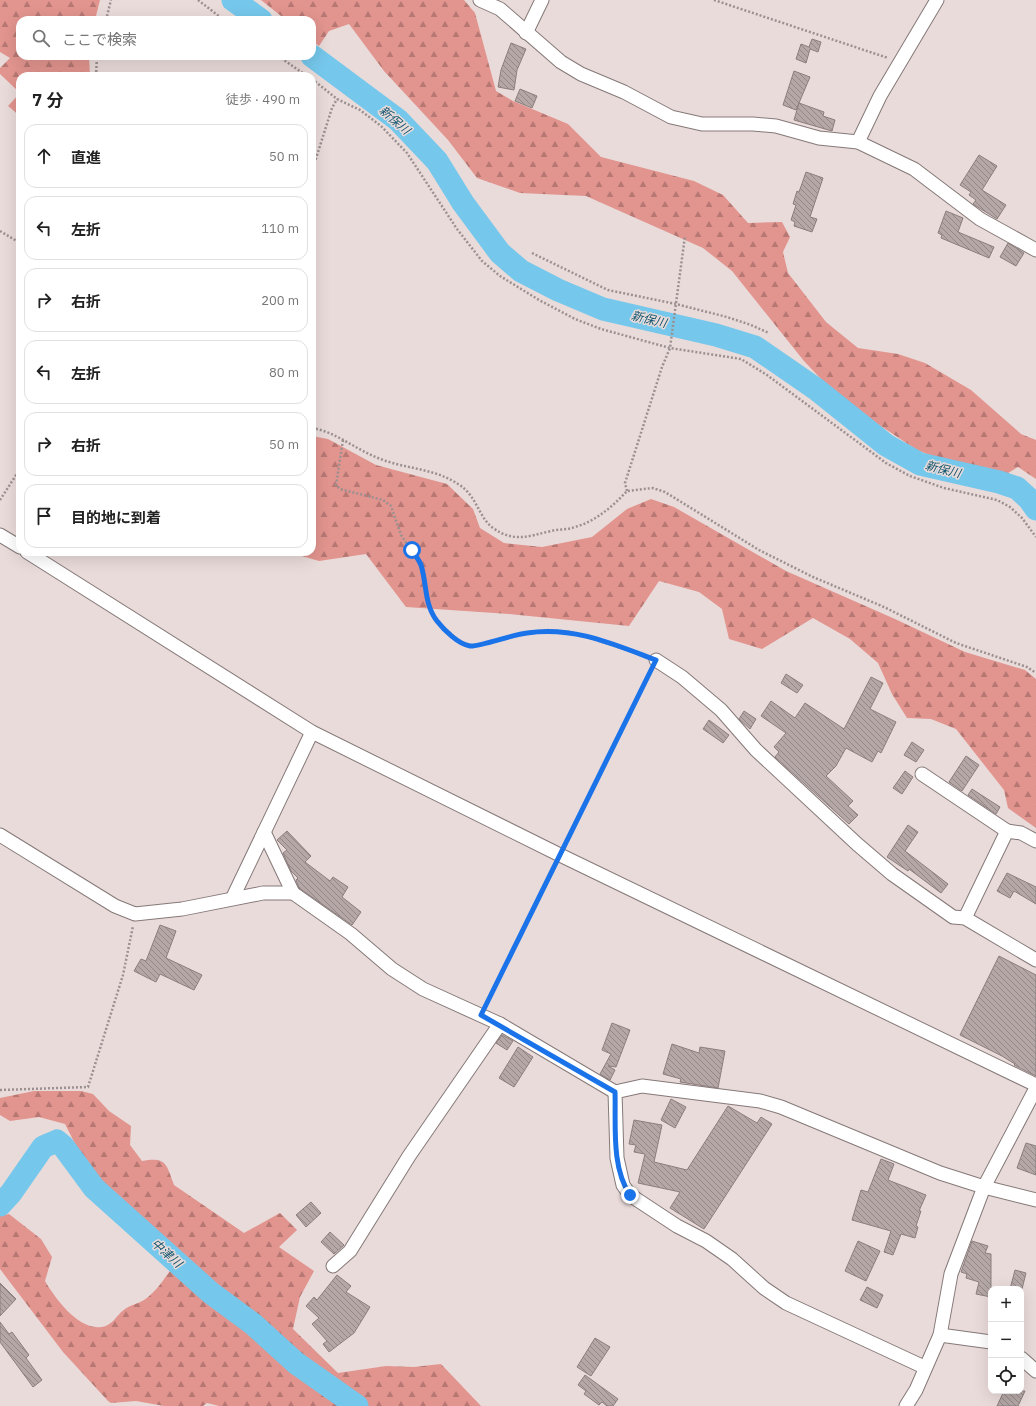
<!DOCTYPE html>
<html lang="ja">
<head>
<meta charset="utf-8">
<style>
	body { margin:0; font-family:"IBM Plex Sans","Noto Sans JP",sans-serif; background:#f2f2f2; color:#222 }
	.controls { position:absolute; right:12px; bottom:12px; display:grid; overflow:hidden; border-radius:8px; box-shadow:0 4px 16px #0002 }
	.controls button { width:36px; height:36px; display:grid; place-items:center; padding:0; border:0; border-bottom:1px solid #e0e0e0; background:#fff; color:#222; font:20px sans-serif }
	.stop { position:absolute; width:12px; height:12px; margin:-9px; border:3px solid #1a73e8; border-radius:50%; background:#fff }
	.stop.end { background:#1a73e8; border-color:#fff; box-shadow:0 1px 4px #0008 }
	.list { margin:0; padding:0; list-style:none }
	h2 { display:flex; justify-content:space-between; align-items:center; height:52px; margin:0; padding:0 16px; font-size:17px }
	h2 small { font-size:13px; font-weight:400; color:#767676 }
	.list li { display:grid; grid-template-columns:26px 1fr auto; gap:12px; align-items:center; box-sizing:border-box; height:64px; margin:0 8px 8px; padding:0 8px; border:1px solid #e0e0e0; border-radius:12px }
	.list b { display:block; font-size:15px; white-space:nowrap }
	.list em { font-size:13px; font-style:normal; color:#767676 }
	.icon { flex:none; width:22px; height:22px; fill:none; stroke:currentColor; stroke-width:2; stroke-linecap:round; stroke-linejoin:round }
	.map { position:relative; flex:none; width:1036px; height:1406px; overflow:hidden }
	.search { position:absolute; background:#fff; box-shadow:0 4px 16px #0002; left:16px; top:16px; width:300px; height:44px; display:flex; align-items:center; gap:10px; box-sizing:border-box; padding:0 14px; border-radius:12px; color:#767676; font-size:15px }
	.panel { position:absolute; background:#fff; box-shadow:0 4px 16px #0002; left:16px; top:72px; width:300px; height:484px; border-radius:12px }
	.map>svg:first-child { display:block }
	.forest { fill:url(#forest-firs) }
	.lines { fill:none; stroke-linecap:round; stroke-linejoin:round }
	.river { stroke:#75c7eb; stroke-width:23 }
	.building { fill:url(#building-back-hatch); stroke:#8b7e7d }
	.street-casing { stroke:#857978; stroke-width:15 }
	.path { stroke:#9b9090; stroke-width:2.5; stroke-dasharray:2 2; stroke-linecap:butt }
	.street { stroke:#fff; stroke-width:13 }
	.route { stroke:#1a73e8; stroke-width:5 }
	.labels { text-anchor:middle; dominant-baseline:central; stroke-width:3; stroke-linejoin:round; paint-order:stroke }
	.water-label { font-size:12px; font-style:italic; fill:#13566f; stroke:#e9dbda }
</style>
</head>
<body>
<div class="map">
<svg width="1036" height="1406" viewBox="0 0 1036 1406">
	<defs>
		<pattern id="forest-firs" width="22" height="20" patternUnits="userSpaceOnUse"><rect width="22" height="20" fill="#e2948e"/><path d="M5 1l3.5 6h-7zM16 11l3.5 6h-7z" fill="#b77874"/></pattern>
		<pattern id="building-back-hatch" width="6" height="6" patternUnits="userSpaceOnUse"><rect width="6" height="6" fill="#b4a7a6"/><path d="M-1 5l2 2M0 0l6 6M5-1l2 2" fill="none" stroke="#928887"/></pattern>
	</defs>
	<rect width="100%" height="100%" fill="#e9dbda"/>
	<g class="forest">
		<polygon points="0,0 100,0 95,20 20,20 20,56 89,56 90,76 20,76 20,93 0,74 0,68 10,58 0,52"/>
		<polygon points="261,0 464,0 475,13 496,91 513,101 568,124 601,157 694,181 723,195 748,223 782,222 790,237 783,252 788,273 826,322 858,348 898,354 925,363 971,390 1021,434 1036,440 1036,479 1018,467 1005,475 953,464 917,450 840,399 804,361 732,271 703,248 586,196 520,193 477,178 448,140 384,71 349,24 329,31 319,46 312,41 312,20 286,20"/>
		<polygon points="20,93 20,116 8,106"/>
		<polygon points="312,436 328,439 376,465 447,484 473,509 480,528 504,543 542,547 592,537 627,509 651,499 674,507 786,571 895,619 965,652 1025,670 1036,679 1036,828 1008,808 1004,790 956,729 931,719 907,718 892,694 878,663 850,639 813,618 762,649 729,639 722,609 699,592 659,581 629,626 509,614 406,607 366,554 319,561 288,552 312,552"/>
		<path d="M34 1091H81L93 1094 109 1111 131 1126 130 1145 142 1161C166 1157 166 1163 174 1185L244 1233 280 1213 297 1230 279 1247 314 1271 300 1297 293 1329 338 1373 386 1366 414 1367 441 1364 481 1406H219L207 1403 203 1406H164L136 1401 111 1403 108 1401 63 1352 0 1269V1216L9 1214 41 1239 52 1257 45 1281C55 1298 78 1330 101 1327 113 1326 116 1315 125 1309 130 1305 138 1304 144 1300 156 1292 164 1279 172 1268L107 1207 65 1124 39 1117 10 1121 0 1115V1098Z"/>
	</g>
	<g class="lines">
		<g class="river">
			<polyline points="233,0 261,20"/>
			<polyline points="312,56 398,120 437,161 463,203 500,253 521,271 558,290 603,309 716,335 755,347 816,389 886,445 920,464 999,482 1017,488 1029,499 1036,509"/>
			<polyline points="0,1205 11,1193 43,1147 57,1141 63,1146 94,1188 211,1293 253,1324 296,1363 357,1406"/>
		</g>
	</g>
	<g class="building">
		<polygon points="812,39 821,42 818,52 810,49 806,63 796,59 801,44 809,47"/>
		<polygon points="511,43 526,49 517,70 514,90 498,87 501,70"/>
		<polygon points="794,71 810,77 796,110 783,105"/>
		<polygon points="520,89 537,96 532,108 515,101"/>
		<polygon points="799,103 824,112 823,116 835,120 832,131 794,120"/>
		<polygon points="979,155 997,166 982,190 1006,205 997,219 973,204 976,200 969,195 971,192 960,185"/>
		<polygon points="806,172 823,178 810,217 817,219 812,232 794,226 795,222 791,220 796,205 793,204 797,191 799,192"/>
		<polygon points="946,211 963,218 958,232 994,247 989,258 941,238 942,235 938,233"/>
		<polygon points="1008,243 1024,253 1016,266 1000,257"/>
		<polygon points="786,674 803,685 797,693 781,683"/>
		<polygon points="871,677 883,683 870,709 896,722 881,753 878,751 872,762 846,748 836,766 826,776 853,801 848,806 858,815 849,824 775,757 779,752 774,747 786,733 761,716 771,701 795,718 805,703 844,729"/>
		<polygon points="744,711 756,719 750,729 739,719"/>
		<polygon points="709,720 729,735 723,743 703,729"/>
		<polygon points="912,742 924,750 916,762 904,755"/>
		<polygon points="966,756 979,765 962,791 949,782"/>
		<polygon points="905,771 913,777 902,794 893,788"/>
		<polygon points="972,789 1000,807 996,814 968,795"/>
		<polygon points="908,825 918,832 905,851 948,884 941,893 909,869 908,871 887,857"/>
		<polygon points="287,831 311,856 305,862 330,881 333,877 348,887 342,897 361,912 352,925 299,888 296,880 298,878 291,871 283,853 287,850 277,840"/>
		<polygon points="1007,873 1036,887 1036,904 1014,891 1010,898 997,891"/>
		<polygon points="160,925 176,931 166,958 202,975 194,990 160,974 156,982 134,971 141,959 146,961"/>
		<polygon points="999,956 1036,975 1036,1076 1014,1065 1015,1064 1002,1056 960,1035"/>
		<polygon points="612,1023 630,1030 616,1067 608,1066 615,1070 610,1080 600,1074 611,1054 602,1050"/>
		<polygon points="502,1035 513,1041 507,1050 496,1043"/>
		<polygon points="672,1044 699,1053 700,1047 725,1051 718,1088 680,1082 681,1079 663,1074"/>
		<polygon points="518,1047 533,1057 514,1087 499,1078"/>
		<polygon points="671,1099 686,1107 675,1128 661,1120"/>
		<polygon points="728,1106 757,1123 761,1117 772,1124 704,1229 670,1208 680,1192 638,1183 645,1154 634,1152 636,1145 629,1144 634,1120 662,1125 654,1162 687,1170"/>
		<polygon points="1026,1143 1036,1146 1036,1175 1017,1168"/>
		<polygon points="881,1159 894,1164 888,1180 926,1195 919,1211 921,1211 916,1226 918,1227 915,1238 901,1234 893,1255 884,1252 891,1231 852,1220 861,1190 868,1192"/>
		<polygon points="311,1202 321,1213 306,1227 296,1215"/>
		<polygon points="330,1232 344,1245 334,1254 321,1242"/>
		<polygon points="858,1241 880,1251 866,1281 845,1271"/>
		<polygon points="972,1241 988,1246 985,1253 991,1254 991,1297 976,1294 979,1282 966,1278 967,1274 961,1272"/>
		<polygon points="1015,1270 1026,1273 1022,1289 1010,1289"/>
		<polygon points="337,1275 351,1286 346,1292 370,1307 354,1333 329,1352 323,1344 327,1341 312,1324 319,1318 306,1306 314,1297 317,1300"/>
		<polygon points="0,1283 16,1299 0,1316"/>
		<polygon points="867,1287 883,1295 877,1308 860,1300"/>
		<polygon points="0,1322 9,1334 12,1332 29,1355 26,1358 42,1380 33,1387 0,1342"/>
		<polygon points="595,1338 610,1347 591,1376 577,1367"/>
		<polygon points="585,1375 618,1399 613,1406 607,1406 602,1402 599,1405 584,1394 586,1391 578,1385"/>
		<polygon points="1004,1391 1025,1391 1018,1406 997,1406"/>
	</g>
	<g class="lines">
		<defs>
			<g id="street">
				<polyline points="480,0 500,9 561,62 581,74 624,92 671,117 702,124 753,124 776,126 819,138 858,142 914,169 980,219 1036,250"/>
				<polyline points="526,33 542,0"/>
				<polyline points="858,142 880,96 937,0"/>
				<polyline points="0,535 20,547"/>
				<polyline points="27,552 312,732 560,855 1036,1085"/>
				<polyline points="656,660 682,677 721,710 756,750 857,844 892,874 953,917 965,918 1036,960"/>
				<polyline points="922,774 1007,831"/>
				<polyline points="264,832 293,893 351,934 392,969 423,989 500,1024 615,1092 642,1086 760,1101 781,1107 940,1173 984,1187 1036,1200"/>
				<polyline points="0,835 115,906 135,914 182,909 263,893 293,893"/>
				<polyline points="233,897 312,732"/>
				<polyline points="965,918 1007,831 1021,833 1036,841"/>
				<polyline points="615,1092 617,1158 623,1185 630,1195 677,1226 706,1241 732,1259 764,1288 786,1303 924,1367"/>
				<polyline points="333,1266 350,1251 409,1156 500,1024"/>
				<polyline points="940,1335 991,1342"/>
				<polyline points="1021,1358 1036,1371"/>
				<polyline points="906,1406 916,1390 940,1335 951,1274 984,1187 1036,1088"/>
			</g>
		</defs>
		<use href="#street" class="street-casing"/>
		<g class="path">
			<polyline points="198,0 224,20"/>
			<polyline points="714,0 888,58"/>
			<polyline points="106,20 111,0"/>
			<polyline points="278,56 307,76"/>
			<polyline points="96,76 97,56"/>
			<polyline points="312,79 337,99 360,110 381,126 407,153 457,229 482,261 500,276 539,300 575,319 601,329 670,348 741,359 767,375 886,463 910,476 944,488 997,500 1010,507 1022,518 1036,537"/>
			<polyline points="312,171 332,108 337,99"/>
			<polyline points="0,231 20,243"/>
			<polyline points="532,253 608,290 676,304 727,317 751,325 769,333"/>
			<path d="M312 428C336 432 355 449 378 458 404 469 434 468 458 484 477 495 478 517 493 528 514 543 529 536 551 531 559 529 567 530 575 527 596 521 612 507 627 491L653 488 665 492 759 550 813 577 884 607 956 643 1027 667 1036 673"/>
			<polyline points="343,440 336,485 340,489 383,500 391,506 401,535 421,565 428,604 436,620 459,641 471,646 525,633 546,630 571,632 646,656"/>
			<polyline points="627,491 625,483 662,367 670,348 685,236"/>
			<polyline points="0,500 20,469"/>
			<polyline points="566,844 651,671"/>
			<polyline points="486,1005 555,866"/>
			<polyline points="0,1090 88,1087 123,975 133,926"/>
		</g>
		<use href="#street" class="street"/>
	</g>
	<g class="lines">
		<path class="route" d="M412 550C415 555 419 560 421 565 427 584 424 604 437 621 444 630 458 644 470 646 480 647 514 634 527 633 574 626 613 644 656 660L481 1015 615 1092C616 1125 611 1167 630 1195"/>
	</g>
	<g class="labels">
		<g class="water-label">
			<text transform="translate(395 120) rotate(41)">新保川</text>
			<text transform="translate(649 319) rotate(13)">新保川</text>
			<text transform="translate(943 469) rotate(14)">新保川</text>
			<text transform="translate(167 1253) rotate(42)">中津川</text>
		</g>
	</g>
</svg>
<div class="controls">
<button>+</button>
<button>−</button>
<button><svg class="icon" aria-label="locate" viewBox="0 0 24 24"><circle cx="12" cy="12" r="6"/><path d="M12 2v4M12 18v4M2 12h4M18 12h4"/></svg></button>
</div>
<div class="stop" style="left:412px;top:550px"></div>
<div class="stop end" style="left:630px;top:1195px"></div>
<div class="search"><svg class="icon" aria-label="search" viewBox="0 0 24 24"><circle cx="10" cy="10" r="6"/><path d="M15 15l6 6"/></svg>ここで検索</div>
<section class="panel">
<h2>7 分<small>徒歩 · 490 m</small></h2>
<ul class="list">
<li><svg class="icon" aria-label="ahead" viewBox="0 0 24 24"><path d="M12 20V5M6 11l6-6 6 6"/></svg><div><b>直進</b></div><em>50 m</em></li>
<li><svg class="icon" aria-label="left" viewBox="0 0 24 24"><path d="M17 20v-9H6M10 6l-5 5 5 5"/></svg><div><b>左折</b></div><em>110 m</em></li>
<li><svg class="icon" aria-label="right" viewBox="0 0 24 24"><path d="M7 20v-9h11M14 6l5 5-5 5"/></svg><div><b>右折</b></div><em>200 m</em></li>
<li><svg class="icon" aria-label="left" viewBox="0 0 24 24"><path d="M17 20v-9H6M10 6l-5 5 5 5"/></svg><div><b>左折</b></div><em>80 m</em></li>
<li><svg class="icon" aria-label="right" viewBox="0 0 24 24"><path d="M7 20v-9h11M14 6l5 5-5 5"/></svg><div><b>右折</b></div><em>50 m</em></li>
<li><svg class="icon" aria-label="arrive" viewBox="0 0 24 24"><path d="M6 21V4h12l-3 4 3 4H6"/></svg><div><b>目的地に到着</b></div></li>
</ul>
</section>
</div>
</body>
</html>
